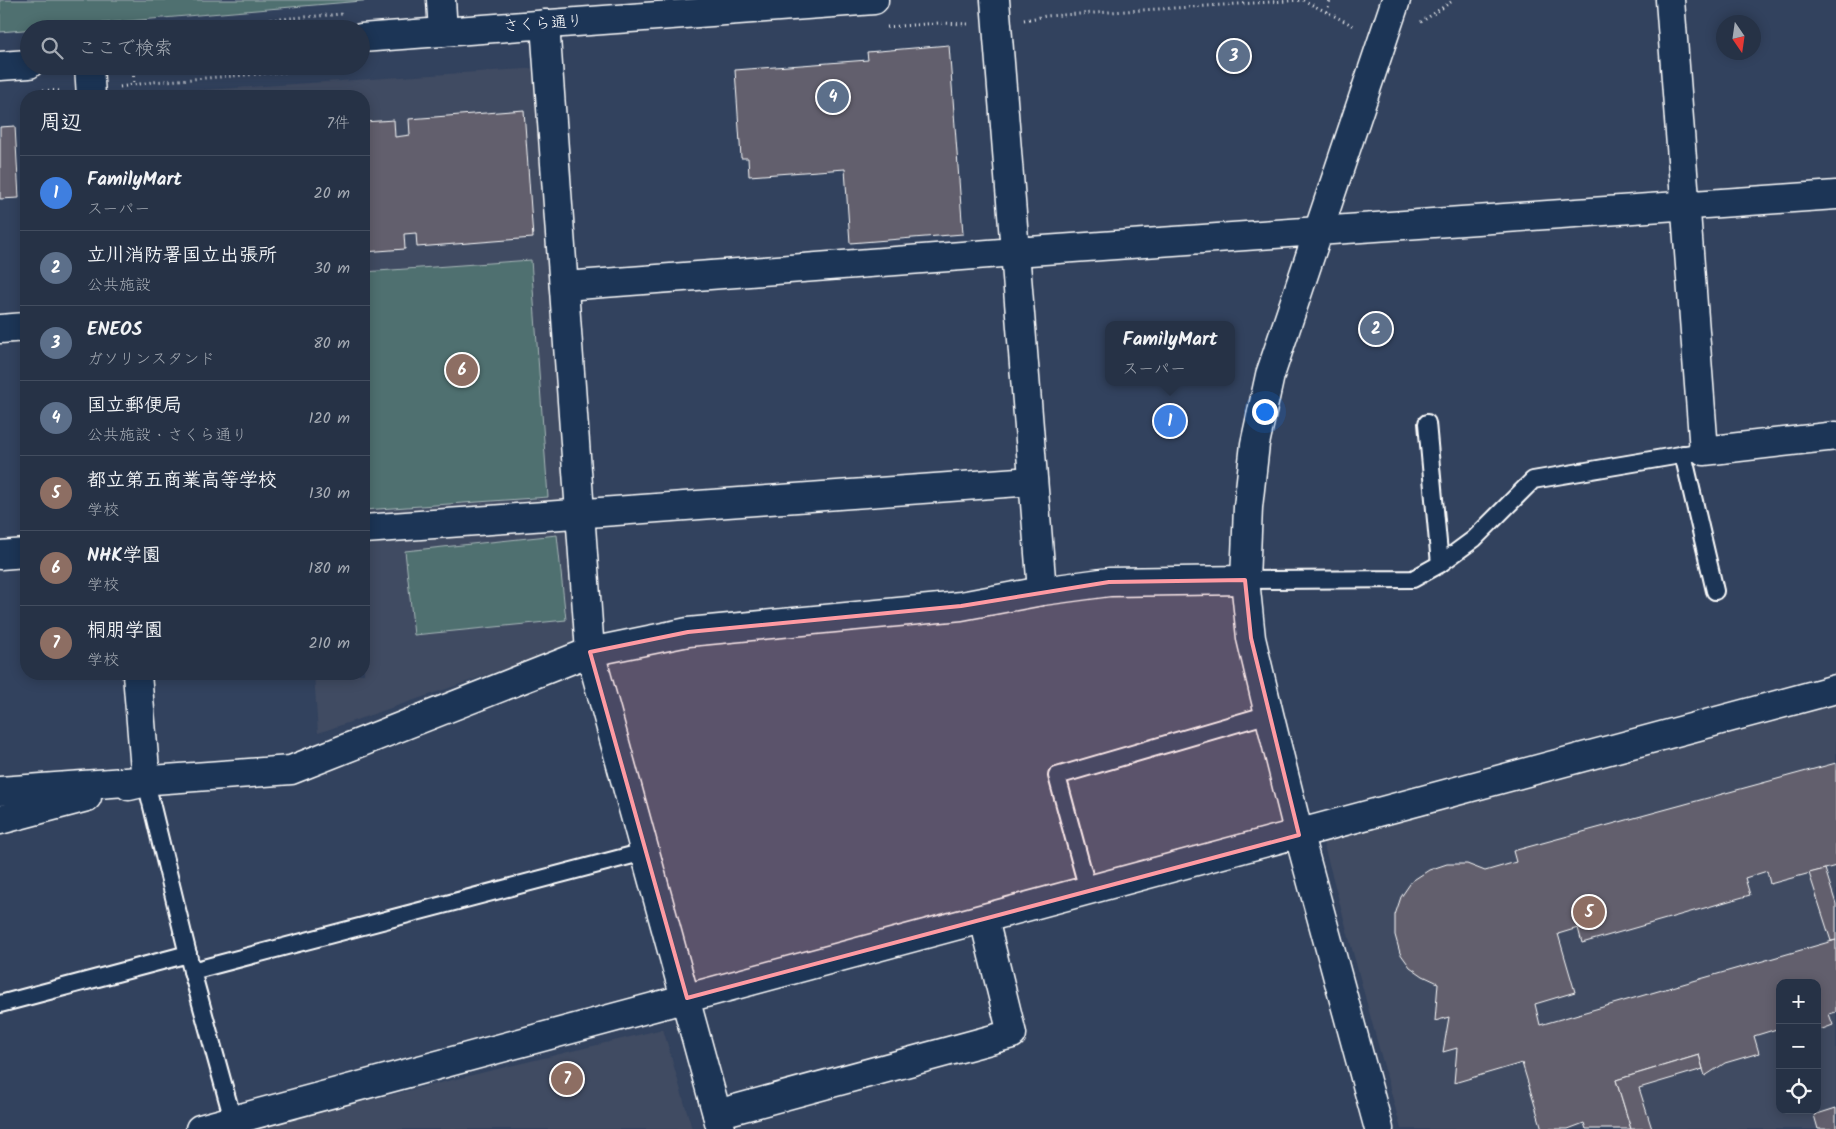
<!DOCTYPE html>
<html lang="ja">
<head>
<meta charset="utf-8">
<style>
	body { margin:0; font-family:Kalam,"Klee One",sans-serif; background:#323e51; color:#f1f3f6 }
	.controls { position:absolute; right:15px; bottom:15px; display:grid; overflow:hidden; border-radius:10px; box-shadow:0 2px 12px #0003 }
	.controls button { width:45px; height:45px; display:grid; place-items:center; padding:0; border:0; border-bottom:1px solid #424d5f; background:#263246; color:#f1f3f6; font:25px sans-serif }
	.compass { position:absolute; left:1716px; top:15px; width:45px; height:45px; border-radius:50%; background:#263246; box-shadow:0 2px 12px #0003; rotate:167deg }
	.you { position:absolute; left:1264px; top:411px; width:18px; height:18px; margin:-12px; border:4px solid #fff; border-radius:50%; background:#1a73e8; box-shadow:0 0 0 8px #1a73e833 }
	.badge { display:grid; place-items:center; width:32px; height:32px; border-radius:50%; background:#ff9aa2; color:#fff; font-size:16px; font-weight:700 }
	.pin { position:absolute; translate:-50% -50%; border:2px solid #fff; box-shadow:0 1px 5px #0006 }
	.popup { position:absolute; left:1105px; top:321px; width:130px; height:65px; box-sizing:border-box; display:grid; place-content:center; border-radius:10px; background:#263246; filter:drop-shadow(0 1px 4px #0005); font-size:16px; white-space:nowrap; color:#a4aab3 }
	.popup b { font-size:19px; color:#f1f3f6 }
	.popup::after { content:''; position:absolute; left:50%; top:100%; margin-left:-10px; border:10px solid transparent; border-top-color:#263246 }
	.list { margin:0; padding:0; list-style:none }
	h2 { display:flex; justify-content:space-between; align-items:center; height:65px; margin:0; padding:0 20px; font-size:21px }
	h2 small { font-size:16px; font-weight:400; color:#a4aab3 }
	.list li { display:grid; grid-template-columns:32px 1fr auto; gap:15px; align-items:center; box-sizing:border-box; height:75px; padding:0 20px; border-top:1px solid #424d5f }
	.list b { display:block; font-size:19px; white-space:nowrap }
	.list p { margin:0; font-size:16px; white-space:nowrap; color:#a4aab3 }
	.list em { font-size:16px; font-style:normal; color:#a4aab3 }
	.icon { flex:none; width:28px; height:28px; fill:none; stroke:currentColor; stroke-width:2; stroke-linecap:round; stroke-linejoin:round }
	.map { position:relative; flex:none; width:1836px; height:1129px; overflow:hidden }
	.search { position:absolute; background:#263246; box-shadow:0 2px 12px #0003; left:20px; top:20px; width:350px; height:55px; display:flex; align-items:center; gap:12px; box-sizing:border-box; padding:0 18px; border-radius:28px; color:#a4aab3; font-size:19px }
	.panel { position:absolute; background:#263246; box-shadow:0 2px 12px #0003; left:20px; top:90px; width:350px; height:590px; border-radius:20px }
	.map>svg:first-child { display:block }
	.built { fill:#404b62; fill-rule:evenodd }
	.green { fill:#4f6f70; stroke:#a7b7b8 }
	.building { fill:#625f6d; stroke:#fff }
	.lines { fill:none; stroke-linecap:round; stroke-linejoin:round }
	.service-casing { stroke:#fff; stroke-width:20 }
	.minor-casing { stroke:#fff; stroke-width:31 }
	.tertiary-casing { stroke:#fff; stroke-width:31 }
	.path { stroke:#fff; stroke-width:3; stroke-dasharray:1 4; stroke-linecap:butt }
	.service { stroke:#1d3557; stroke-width:16 }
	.minor { stroke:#1d3557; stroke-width:28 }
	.tertiary { stroke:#1d3557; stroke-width:28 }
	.marked { fill:#ff9aa2; fill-opacity:0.2; stroke:#ff9aa2; stroke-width:4; stroke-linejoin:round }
	.labels { text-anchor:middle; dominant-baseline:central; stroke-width:5; stroke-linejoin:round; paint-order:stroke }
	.street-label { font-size:16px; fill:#fff; stroke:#1d3557 }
</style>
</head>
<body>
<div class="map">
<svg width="1836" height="1129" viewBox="0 0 1836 1129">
	<rect width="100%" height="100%" fill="#32425e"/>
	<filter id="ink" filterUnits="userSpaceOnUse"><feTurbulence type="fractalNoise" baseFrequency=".02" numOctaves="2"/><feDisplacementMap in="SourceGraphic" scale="10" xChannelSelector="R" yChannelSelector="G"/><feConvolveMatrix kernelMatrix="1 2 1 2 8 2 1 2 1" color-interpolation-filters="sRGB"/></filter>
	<g filter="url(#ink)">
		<g class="built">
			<polygon points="540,68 577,644 318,733 314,674 364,674 364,96 112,96"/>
			<path d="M1836 703V1129H1401L1323 842ZM1780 983H1817V1110H1780Z"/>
			<polygon points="663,1029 692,1129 250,1129"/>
		</g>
		<g class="green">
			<polygon points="0,0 373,0 0,32"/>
			<polygon points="531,260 548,497 364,510 364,272"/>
			<polygon points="557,535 566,620 414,635 405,551"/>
		</g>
		<g class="building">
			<polygon points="949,45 963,234 850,243 845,169 749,176 748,158 741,158 735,70 868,60 867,52"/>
			<polygon points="524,110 533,238 417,247 416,233 404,234 405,249 364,252 364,122 394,120 395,137 410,135 409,119"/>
			<polygon points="15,126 19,198 0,199 0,127"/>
			<polygon points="1836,763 1836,866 1770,884 1767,871 1745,878 1750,895 1582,943 1578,928 1558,934 1575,992 1535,1004 1540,1025 1836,940 1836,1012 1829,1014 1833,1025 1817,1031 1817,983 1780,983 1780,1028 1754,1036 1759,1053 1725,1063 1705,1076 1699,1055 1616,1080 1631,1129 1586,1129 1584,1123 1568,1129 1542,1129 1522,1063 1454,1083 1457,1048 1443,1052 1449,1017 1435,1021 1438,983 1423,976 1410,967 1400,953 1395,935 1395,915 1401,897 1412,881 1429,870 1447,864 1467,864 1485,871 1516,862 1513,851"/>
			<polygon points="1825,869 1836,904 1836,940 1831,941 1809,873"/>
			<polygon points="1699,1055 1703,1069 1639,1088 1652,1129 1631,1129 1616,1080"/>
			<polygon points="1836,1108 1836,1129 1818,1129 1814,1115"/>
		</g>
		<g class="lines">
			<defs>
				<g id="service">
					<polyline points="1427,423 1440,564"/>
					<polyline points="1683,454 1715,591"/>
					<polyline points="1245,580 1413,579 1440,564 1474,539 1533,480 1704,451"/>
					<polyline points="146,782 192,971 233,1120"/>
					<polyline points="1088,890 1057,776 1269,714"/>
					<polyline points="192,971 644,852"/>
					<polyline points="0,1004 188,954"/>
				</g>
				<g id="minor">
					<polyline points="441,0 443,32"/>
					<polyline points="995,0 1042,591"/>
					<polyline points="1670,0 1704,451 1836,436"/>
					<polyline points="545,24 590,652 721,1129"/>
					<polyline points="89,66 91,96"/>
					<polyline points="564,286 1015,252 1836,195"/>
					<polyline points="0,329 26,327"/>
					<polyline points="364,529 1033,481"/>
					<polyline points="0,555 26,553"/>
					<polyline points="129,786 146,782 137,674"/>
					<polyline points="0,791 291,770 590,652 688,632 961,606 1042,591 1109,582 1245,580"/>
					<polyline points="0,820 87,797"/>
					<polyline points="717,1114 1012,1034 984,919"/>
					<polyline points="200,1129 1836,689"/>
				</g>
				<g id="tertiary">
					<polyline points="361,38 874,0"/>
					<polyline points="0,66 29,64"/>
					<polyline points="1379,1129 1299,835 1269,714 1251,638 1245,580 1248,507 1255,444 1270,375 1396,0"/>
				</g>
			</defs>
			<use href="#service" class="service-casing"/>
			<use href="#minor" class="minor-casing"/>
			<use href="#tertiary" class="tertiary-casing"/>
			<g class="path">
				<polyline points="1327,12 1330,0"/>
				<polyline points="1024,20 1046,16 1303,0 1356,27"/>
				<polyline points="1421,22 1454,0"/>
				<polyline points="887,27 939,23 968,24"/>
				<polyline points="151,29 343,14"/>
				<polyline points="133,66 134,85"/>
				<polyline points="120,87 152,82 353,67"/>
				<polyline points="43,90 62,91"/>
			</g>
			<use href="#service" class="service"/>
			<use href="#minor" class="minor"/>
			<use href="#tertiary" class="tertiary"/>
		</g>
	</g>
	<path class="marked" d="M1245 580 1251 638 1299 835 687 998 590 652 688 632 961 606 1109 582Z"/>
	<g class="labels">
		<g class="street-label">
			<text transform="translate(543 24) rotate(-4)">さくら通り</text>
		</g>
	</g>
</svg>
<div class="controls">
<button>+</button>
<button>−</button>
<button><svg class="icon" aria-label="locate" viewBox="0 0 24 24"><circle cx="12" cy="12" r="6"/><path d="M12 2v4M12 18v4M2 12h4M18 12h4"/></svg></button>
</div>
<svg class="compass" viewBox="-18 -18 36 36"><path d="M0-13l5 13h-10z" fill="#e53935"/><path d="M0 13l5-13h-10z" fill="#a4aab3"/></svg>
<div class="you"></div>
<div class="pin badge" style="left:1170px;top:421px;background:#3f7fe0">1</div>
<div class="popup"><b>FamilyMart</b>スーパー</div>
<div class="pin badge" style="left:1376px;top:329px;background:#5c6f8a">2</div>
<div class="pin badge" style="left:1234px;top:56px;background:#5c6f8a">3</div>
<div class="pin badge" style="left:833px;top:97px;background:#5c6f8a">4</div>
<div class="pin badge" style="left:1589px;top:912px;background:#8d6e63">5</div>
<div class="pin badge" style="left:462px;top:370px;background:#8d6e63">6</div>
<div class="pin badge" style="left:567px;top:1079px;background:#8d6e63">7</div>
<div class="search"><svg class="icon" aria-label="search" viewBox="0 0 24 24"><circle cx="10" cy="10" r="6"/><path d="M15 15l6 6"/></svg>ここで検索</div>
<section class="panel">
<h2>周辺<small>7件</small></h2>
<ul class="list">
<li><span class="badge" style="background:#3f7fe0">1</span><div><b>FamilyMart</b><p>スーパー</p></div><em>20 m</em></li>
<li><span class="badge" style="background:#5c6f8a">2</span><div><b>立川消防署国立出張所</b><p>公共施設</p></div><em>30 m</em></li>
<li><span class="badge" style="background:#5c6f8a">3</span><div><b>ENEOS</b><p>ガソリンスタンド</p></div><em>80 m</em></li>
<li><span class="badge" style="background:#5c6f8a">4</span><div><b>国立郵便局</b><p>公共施設 · さくら通り</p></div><em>120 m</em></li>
<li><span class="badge" style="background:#8d6e63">5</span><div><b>都立第五商業高等学校</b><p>学校</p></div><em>130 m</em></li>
<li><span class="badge" style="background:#8d6e63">6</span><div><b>NHK学園</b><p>学校</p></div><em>180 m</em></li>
<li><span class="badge" style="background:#8d6e63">7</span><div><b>桐朋学園</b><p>学校</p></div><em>210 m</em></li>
</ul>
</section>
</div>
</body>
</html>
